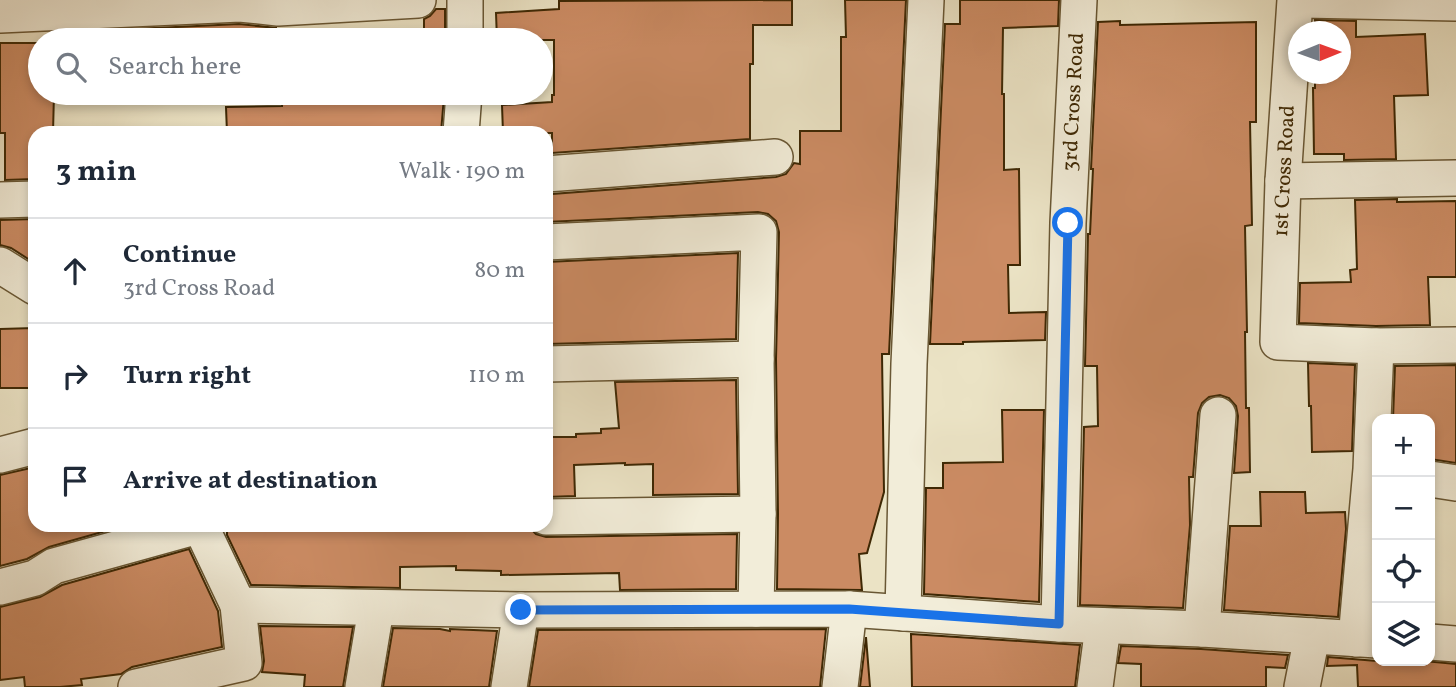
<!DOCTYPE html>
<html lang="en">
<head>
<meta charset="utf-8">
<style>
	body { margin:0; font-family:Vollkorn,serif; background:#f6f6f7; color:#1f2937 }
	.controls { position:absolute; right:21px; bottom:21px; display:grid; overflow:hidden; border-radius:14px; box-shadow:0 4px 10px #0003 }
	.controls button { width:63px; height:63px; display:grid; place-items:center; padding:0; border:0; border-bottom:2px solid #e0e1e3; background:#fff; color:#1f2937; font:35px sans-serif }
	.compass { position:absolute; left:1288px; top:21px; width:63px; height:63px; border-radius:50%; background:#fff; box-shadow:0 4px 10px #0003; rotate:89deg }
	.stop { position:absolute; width:21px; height:21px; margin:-16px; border:5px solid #1a73e8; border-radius:50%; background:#fff }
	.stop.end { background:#1a73e8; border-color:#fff; box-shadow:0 2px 7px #0008 }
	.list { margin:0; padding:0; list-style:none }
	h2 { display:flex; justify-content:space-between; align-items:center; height:91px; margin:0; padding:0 28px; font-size:30px }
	h2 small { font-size:23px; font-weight:400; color:#747a83 }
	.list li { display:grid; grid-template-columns:46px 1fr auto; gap:21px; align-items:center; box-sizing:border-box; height:105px; padding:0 28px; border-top:2px solid #e0e1e3 }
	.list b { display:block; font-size:26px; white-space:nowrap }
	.list p { margin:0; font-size:23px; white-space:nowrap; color:#747a83 }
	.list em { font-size:23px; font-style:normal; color:#747a83 }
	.icon { flex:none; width:38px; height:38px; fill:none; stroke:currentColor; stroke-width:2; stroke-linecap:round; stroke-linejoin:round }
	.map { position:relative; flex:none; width:1456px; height:687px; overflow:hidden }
	.search { position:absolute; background:#fff; box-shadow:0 4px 10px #0003; left:28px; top:28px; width:525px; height:77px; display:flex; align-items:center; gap:18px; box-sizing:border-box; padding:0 24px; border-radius:38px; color:#747a83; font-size:26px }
	.panel { position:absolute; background:#fff; box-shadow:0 4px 10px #0003; left:28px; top:126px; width:525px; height:406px; border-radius:21px }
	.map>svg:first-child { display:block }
	.building { fill:#cb8b63; stroke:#3e2804; stroke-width:2 }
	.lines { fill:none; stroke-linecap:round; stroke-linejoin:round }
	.minor-casing { stroke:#695734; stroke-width:38 }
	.minor { stroke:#f2edd9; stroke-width:35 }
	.route { stroke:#1a73e8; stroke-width:9 }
	.labels { text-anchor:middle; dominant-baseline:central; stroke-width:5; stroke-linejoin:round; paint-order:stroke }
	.street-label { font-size:21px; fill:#3e2804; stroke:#f2edd9 }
</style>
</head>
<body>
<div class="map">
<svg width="1456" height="687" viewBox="0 0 1456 687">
	<rect width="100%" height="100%" fill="#ebe3c5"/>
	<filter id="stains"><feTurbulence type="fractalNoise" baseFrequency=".00286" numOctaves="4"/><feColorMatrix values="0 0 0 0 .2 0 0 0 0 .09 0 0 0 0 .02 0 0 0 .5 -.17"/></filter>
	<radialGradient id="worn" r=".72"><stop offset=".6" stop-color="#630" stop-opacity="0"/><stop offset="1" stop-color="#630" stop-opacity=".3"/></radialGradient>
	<g class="building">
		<polygon points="792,0 792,25 753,25 753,64 750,64 750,139 552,153 552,133 503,133 502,105 552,102 552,95 554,95 554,40 497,40 496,13 559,9 559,1"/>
		<polygon points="845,0 906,0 889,354 882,354 884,492 867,553 859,554 862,590 777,589 778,514 776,359 779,232 776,221 768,214 758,212 546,222 546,198 552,198 552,194 776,177 786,174 794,163 800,164 800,131 841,131 841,37 846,37"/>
		<polygon points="960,0 1059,0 1058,26 1003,28 1002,94 1004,94 1004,170 1019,169 1020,265 1008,265 1009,313 1046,312 1045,340 963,342 963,344 930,344 945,24 960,24"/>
		<polygon points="436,9 445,9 445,40 424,40 424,19 430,16"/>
		<polygon points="1315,20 1356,21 1356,37 1425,34 1428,95 1394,96 1396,159 1344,160 1344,154 1314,154 1313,88 1315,88 1315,74 1340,74 1340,32 1315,32"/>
		<polygon points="1120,21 1120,25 1256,22 1256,122 1250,122 1252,225 1245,226 1247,332 1245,332 1246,408 1249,408 1250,472 1234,473 1238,416 1236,406 1229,398 1220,395 1209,397 1202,403 1198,413 1193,477 1189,477 1190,525 1183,608 1080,605 1084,427 1098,426 1097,366 1085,366 1088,234 1090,234 1093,169 1091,169 1098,22"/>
		<polygon points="239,24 276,28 276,40 135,40 135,29"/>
		<polygon points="0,43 40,43 40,93 54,93 53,133 35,133 35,179 5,180 5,133 0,133"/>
		<polygon points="282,93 348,93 348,96 444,96 441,133 227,133 226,107 282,106"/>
		<polygon points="1397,199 1397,202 1456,201 1456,277 1428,277 1430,325 1376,326 1299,323 1300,283 1351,282 1350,270 1357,269 1355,200"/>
		<polygon points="35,219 35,262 33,262 11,248 0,245 0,220"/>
		<polygon points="738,253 736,339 547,344 546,262"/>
		<polygon points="34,328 35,388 0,388 0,329"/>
		<polygon points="1308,363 1355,365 1352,451 1312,452 1311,406 1309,406"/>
		<polygon points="1456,365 1456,463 1430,459 1430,419 1393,419 1395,366"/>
		<polygon points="736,380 738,494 653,495 653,464 625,465 625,463 574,465 575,496 546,497 546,437 576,437 576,434 601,433 601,429 619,428 615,382"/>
		<polygon points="1002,410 1044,410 1039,602 924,594 926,488 943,488 943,463 1003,462"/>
		<polygon points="35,467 35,525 127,525 49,547 27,559 0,566 0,475"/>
		<polygon points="1260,492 1305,492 1306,513 1345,512 1346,529 1338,617 1224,610 1230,526 1261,526"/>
		<polygon points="227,525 528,526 536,534 546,537 737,534 736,589 620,590 619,573 501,575 501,571 456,570 456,566 400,567 400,588 251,585 227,535"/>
		<polygon points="189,549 218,611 222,647 132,667 121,674 81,679 82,685 60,687 25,687 24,677 0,680 0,607 40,597 62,585"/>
		<polygon points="260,626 353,627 343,687 304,687 305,675 262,672 264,661"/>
		<polygon points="393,628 440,629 450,631 450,629 497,631 489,687 383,687"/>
		<polygon points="826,629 820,687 529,687 538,630"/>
		<polygon points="911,634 1080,645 1075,687 912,687"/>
		<polygon points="866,637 870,687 860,687"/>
		<polygon points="1121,646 1201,649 1288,655 1285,668 1266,667 1266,687 1141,687 1141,664 1118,663"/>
		<polygon points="1328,657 1377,661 1424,661 1456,664 1456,687 1358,687 1357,665 1327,666"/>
	</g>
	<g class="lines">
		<defs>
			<g id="minor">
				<polyline points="1295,0 1283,181 1278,342 1376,346 1456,345"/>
				<polyline points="1302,0 1456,3"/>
				<polyline points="0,15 240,4 278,8 418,0"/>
				<polyline points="465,40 465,0"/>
				<polyline points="461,133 464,93"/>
				<polyline points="546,174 775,157"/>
				<polyline points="1283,181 1456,178"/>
				<polyline points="0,200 35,199"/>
				<polyline points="546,242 759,232 756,359"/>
				<polyline points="0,265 35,287"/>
				<polyline points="546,364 756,359 758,514 756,609"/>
				<polyline points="0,455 35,446"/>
				<polyline points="1430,479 1456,483"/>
				<polyline points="546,517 758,514"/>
				<polyline points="200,525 238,605 521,610 849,609 1059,624 1202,629 1377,640"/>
				<polyline points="0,587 35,578 54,566 202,525"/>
				<polyline points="903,613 909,364 926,0"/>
				<polyline points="1059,624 1068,223 1079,0"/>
				<polyline points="1202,629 1218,415"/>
				<polyline points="1356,639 1371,469 1376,346"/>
				<polyline points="1430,642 1456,644"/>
				<polyline points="136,687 244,663 238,605"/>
				<polyline points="363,687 376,609"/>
				<polyline points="509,687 521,610"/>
				<polyline points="840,687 849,609"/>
				<polyline points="1095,687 1103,626"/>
				<polyline points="1302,687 1312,636"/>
			</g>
		</defs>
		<use href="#minor" class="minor-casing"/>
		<use href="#minor" class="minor"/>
	</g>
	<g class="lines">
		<polyline class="route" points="521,610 849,609 1059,624 1068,223"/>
	</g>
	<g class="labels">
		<g class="street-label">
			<text transform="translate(1074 102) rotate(-87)">3rd Cross Road</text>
			<text transform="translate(1285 171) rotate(-87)">1st Cross Road</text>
		</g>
	</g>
	<rect width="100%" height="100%" filter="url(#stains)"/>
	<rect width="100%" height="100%" fill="url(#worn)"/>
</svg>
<div class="controls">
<button>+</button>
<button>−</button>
<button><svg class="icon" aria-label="locate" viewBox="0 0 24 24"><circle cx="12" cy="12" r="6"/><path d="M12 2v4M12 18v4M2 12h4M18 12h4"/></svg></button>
<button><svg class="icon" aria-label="layers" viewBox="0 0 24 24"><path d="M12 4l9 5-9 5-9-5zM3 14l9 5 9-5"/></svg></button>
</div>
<svg class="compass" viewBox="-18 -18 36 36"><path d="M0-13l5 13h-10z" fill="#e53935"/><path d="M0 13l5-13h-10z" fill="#747a83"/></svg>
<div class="stop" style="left:1068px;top:223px"></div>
<div class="stop end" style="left:521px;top:610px"></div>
<div class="search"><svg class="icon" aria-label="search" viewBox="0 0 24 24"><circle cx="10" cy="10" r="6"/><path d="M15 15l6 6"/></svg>Search here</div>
<section class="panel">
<h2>3 min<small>Walk · 190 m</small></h2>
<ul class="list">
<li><svg class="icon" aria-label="ahead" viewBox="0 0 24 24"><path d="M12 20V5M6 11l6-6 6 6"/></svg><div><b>Continue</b><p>3rd Cross Road</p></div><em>80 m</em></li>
<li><svg class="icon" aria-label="right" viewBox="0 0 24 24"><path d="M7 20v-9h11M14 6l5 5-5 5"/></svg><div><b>Turn right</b></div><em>110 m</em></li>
<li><svg class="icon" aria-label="arrive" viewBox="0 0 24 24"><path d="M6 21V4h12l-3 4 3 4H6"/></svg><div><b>Arrive at destination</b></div></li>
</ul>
</section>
</div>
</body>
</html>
